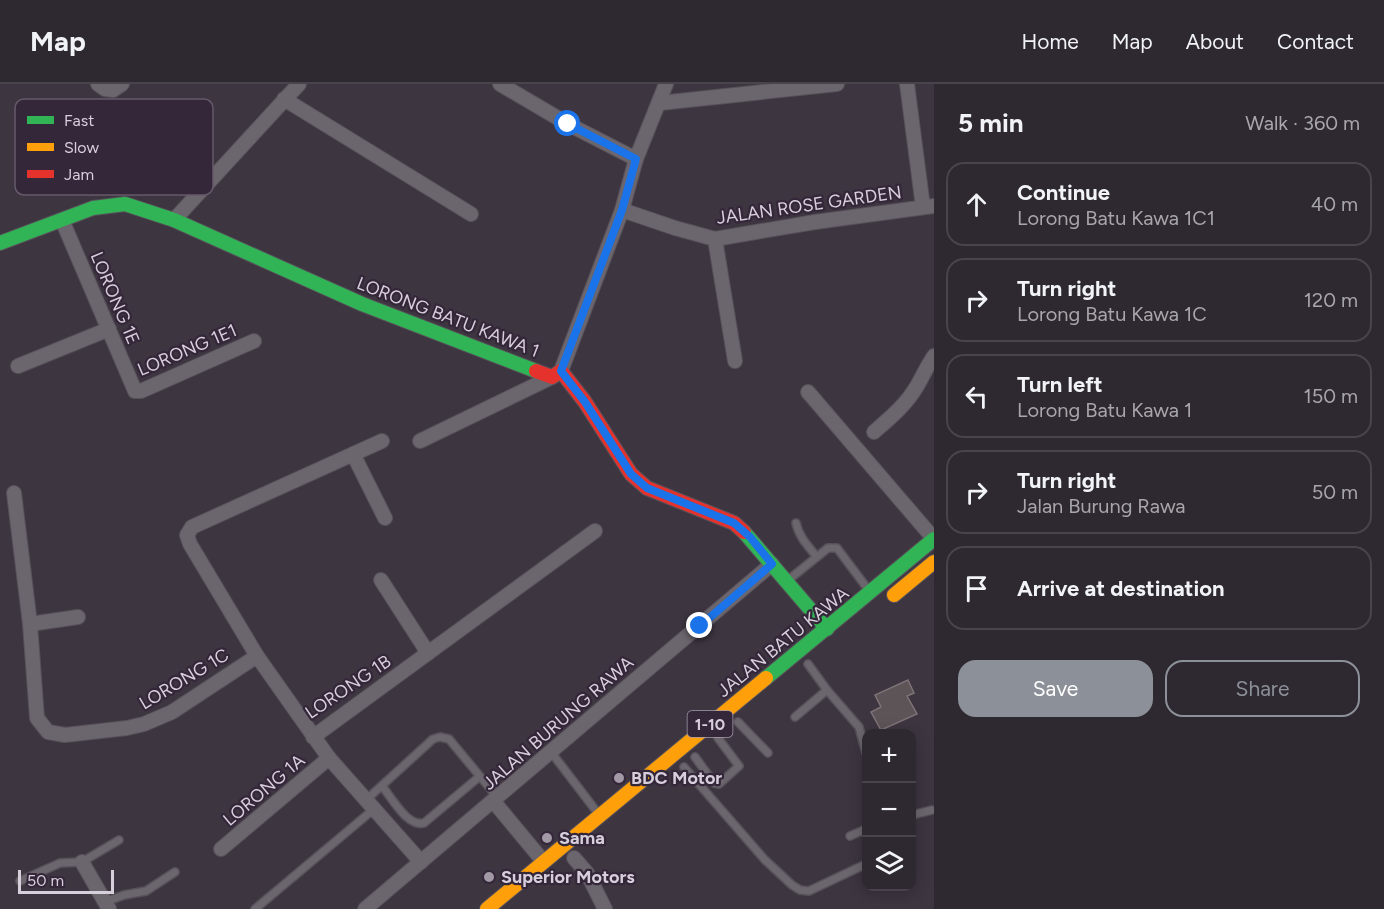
<!DOCTYPE html>
<html lang="en">
<head>
<meta charset="utf-8">
<style>
	body { margin:0; font-family:Figtree,sans-serif; background:#3a343c; color:#f1f3f6 }
	.controls { position:absolute; right:18px; bottom:18px; display:grid; overflow:hidden; border-radius:12px; box-shadow:0 3px 15px #0003 }
	.controls button { width:54px; height:54px; display:grid; place-items:center; padding:0; border:0; border-bottom:2px solid #49444c; background:#2e2830; color:#f1f3f6; font:30px sans-serif }
	.scale { position:absolute; left:18px; bottom:15px; width:96px; box-sizing:border-box; padding-left:6px; border:3px solid #d7cfdb; border-top:0; font-size:16px; line-height:21px; white-space:nowrap; color:#d7cfdb; -webkit-text-stroke:4px #34273a; paint-order:stroke }
	.stop { position:absolute; width:18px; height:18px; margin:-14px; border:4px solid #1a73e8; border-radius:50%; background:#fff }
	.stop.end { background:#1a73e8; border-color:#fff; box-shadow:0 2px 6px #0008 }
	.list { margin:0; padding:0; list-style:none }
	h2 { display:flex; justify-content:space-between; align-items:center; height:78px; margin:0; padding:0 24px; font-size:26px }
	h2 small { font-size:20px; font-weight:400; color:#a7a6ab }
	.list li { display:grid; grid-template-columns:39px 1fr auto; gap:18px; align-items:center; box-sizing:border-box; height:84px; margin:0 12px 12px; padding:0 12px; border:2px solid #49444c; border-radius:18px }
	.list b { display:block; font-size:22px; white-space:nowrap }
	.list p { margin:0; font-size:20px; white-space:nowrap; color:#a7a6ab }
	.list em { font-size:20px; font-style:normal; color:#a7a6ab }
	.actions { display:flex; gap:12px; padding:18px 24px }
	.actions a { flex:1; padding:14px 0; border:2px solid #8c9099; border-radius:18px; text-align:center; font-size:21px; color:#8c9099 }
	.actions .main { background:#8c9099; color:#fff }
	.icon { flex:none; width:33px; height:33px; fill:none; stroke:currentColor; stroke-width:2; stroke-linecap:round; stroke-linejoin:round }
	.map { position:relative; flex:none; width:934px; height:825px; overflow:hidden }
	header { display:flex; align-items:center; gap:36px; box-sizing:border-box; height:84px; padding:0 30px; background:#2e2830; border-bottom:2px solid #49444c }
	header strong { font-size:28px }
	nav { display:flex; gap:33px; margin-inline-start:auto; font-size:21px }
	main { display:flex }
	aside { flex:1; background:#2e2830 }
	.map>svg:first-child { display:block }
	.building { fill:#5d5458; stroke:#7d7377; stroke-width:1.5 }
	.lines { fill:none; stroke-linecap:round; stroke-linejoin:round }
	.lane-casing { stroke:#57515a; stroke-width:10 }
	.street-casing { stroke:#57515a; stroke-width:16 }
	.fast-casing { stroke:#57515a; stroke-width:16 }
	.slow-casing { stroke:#57515a; stroke-width:16 }
	.jam-casing { stroke:#57515a; stroke-width:16 }
	.lane { stroke:#6b666d; stroke-width:7 }
	.street { stroke:#6b666d; stroke-width:14 }
	.fast { stroke:#30b455; stroke-width:14 }
	.slow { stroke:#ff9f0a; stroke-width:14 }
	.jam { stroke:#e5322d; stroke-width:14 }
	.route { stroke:#1a73e8; stroke-width:8 }
	.poi-dot { fill:#a199a5; stroke:#34273a; stroke-width:2 }
	.labels { text-anchor:middle; dominant-baseline:central; stroke-width:4.5; stroke-linejoin:round; paint-order:stroke }
	.shield { fill:#34273a; stroke:#a69dab; stroke-width:1.5 }
	.shield-label { font-size:16px; font-weight:bold; fill:#d7cfdb }
	.street-label { font-size:18px; fill:#d7cfdb; stroke:#34273a }
	.poi-label { font-size:18px; font-weight:bold; fill:#d7cfdb; stroke:#34273a; text-anchor:start }
	.key { fill:#34273a; stroke:#65596a; stroke-width:1.5 }
	.key-label { font-size:16px; fill:#d7cfdb }
</style>
</head>
<body>
<header>
<strong>Map</strong>
<nav><a>Home</a><a>Map</a><a>About</a><a>Contact</a></nav>
</header>
<main>
<div class="map">
<svg width="934" height="825" viewBox="0 0 934 825">
	<rect width="100%" height="100%" fill="#3d3540"/>
	<polygon class="building" points="908,596 914,609 907,612 917,630 881,646 871,628 881,623 875,611"/>
	<g class="lines">
		<defs>
			<g id="lane">
				<path d="M796 439C799 453 808 462 817 473"/>
				<polyline points="787,497 828,464 837,464 867,504"/>
				<polyline points="827,606 859,643 866,669"/>
				<polyline points="795,633 827,606 808,580"/>
				<polyline points="738,638 768,669"/>
				<polyline points="551,668 597,728"/>
				<polyline points="695,673 714,699 719,700 739,682 718,654"/>
				<polyline points="684,683 765,776 792,801 800,806 809,807 866,780"/>
				<path d="M382 702C392 714 407 743 424 739L479 693"/>
				<polyline points="366,716 433,655 440,653 449,655 498,714"/>
				<polyline points="912,731 932,726"/>
				<polyline points="850,752 866,745"/>
				<polyline points="20,797 60,779 82,778 119,756"/>
				<polyline points="105,818 124,811 146,807 175,788"/>
				<polyline points="255,825 374,725"/>
			</g>
			<g id="street">
				<polyline points="98,0 105,5 113,6 122,0"/>
				<polyline points="500,0 568,40 636,75"/>
				<polyline points="907,0 923,123"/>
				<polyline points="284,15 471,130"/>
				<polyline points="660,19 837,0"/>
				<polyline points="622,126 675,144 715,155 815,138 934,122"/>
				<polyline points="62,136 135,307 141,307 254,257"/>
				<polyline points="174,136 299,0"/>
				<polyline points="715,155 735,277"/>
				<polyline points="18,282 109,245"/>
				<polyline points="561,287 622,126 636,75 666,0"/>
				<polyline points="808,308 934,455"/>
				<path d="M874 348C890 334 906 321 917 302 923 292 927 282 934 272"/>
				<polyline points="382,357 192,443 187,451 190,460 257,572 329,674 421,778"/>
				<polyline points="420,357 552,293"/>
				<polyline points="353,370 385,434"/>
				<polyline points="14,409 30,540 37,634 48,648 65,651 127,644 144,640 172,628 257,572"/>
				<polyline points="381,496 428,569"/>
				<polyline points="30,540 78,533"/>
				<polyline points="313,653 595,447"/>
				<polyline points="494,718 543,777"/>
				<polyline points="221,765 329,674"/>
				<polyline points="574,774 587,789 605,825"/>
				<polyline points="82,778 109,825"/>
				<polyline points="365,825 772,480"/>
			</g>
			<g id="fast">
				<polyline points="0,159 93,124 125,120 174,136 362,220 536,287"/>
				<polyline points="744,448 827,545"/>
				<polyline points="766,594 934,455"/>
			</g>
			<g id="slow">
				<polyline points="894,511 934,478"/>
				<polyline points="487,825 766,594"/>
			</g>
			<polyline id="jam" points="536,287 552,293 561,287 585,318 631,390 647,404 734,439 744,448"/>
		</defs>
		<use href="#lane" class="lane-casing"/>
		<use href="#street" class="street-casing"/>
		<use href="#fast" class="fast-casing"/>
		<use href="#slow" class="slow-casing"/>
		<use href="#jam" class="jam-casing"/>
		<use href="#lane" class="lane"/>
		<use href="#street" class="street"/>
		<use href="#fast" class="fast"/>
		<use href="#slow" class="slow"/>
		<use href="#jam" class="jam"/>
	</g>
	<g class="lines">
		<polyline class="route" points="568,40 636,75 622,126 561,287 585,318 631,390 647,404 734,439 750,453 772,480 700,542"/>
	</g>
	<g class="poi-dot">
		<circle cx="619" cy="694" r="6"/>
		<circle cx="547" cy="754" r="6"/>
		<circle cx="489" cy="793" r="6"/>
	</g>
	<g class="labels">
		<rect class="shield" x="687.5" y="627" width="45" height="26" rx="4.5"/>
		<g class="shield-label">
			<text x="710" y="640">1-10</text>
		</g>
		<g class="street-label">
			<text transform="translate(809 121) rotate(-8)">JALAN ROSE GARDEN</text>
			<text transform="translate(115 214) rotate(67)">LORONG 1E</text>
			<text transform="translate(448 233) rotate(21)">LORONG BATU KAWA 1</text>
			<text transform="translate(187 266) rotate(-23)">LORONG 1E1</text>
			<text transform="translate(783 558) rotate(-39)">JALAN BATU KAWA</text>
			<text transform="translate(184 595) rotate(-31)">LORONG 1C</text>
			<text transform="translate(348 603) rotate(-34)">LORONG 1B</text>
			<text transform="translate(558 639) rotate(-41)">JALAN BURUNG RAWA</text>
			<text transform="translate(264 706) rotate(-40)">LORONG 1A</text>
		</g>
		<g class="poi-label">
			<text x="631" y="694">BDC Motor</text>
			<text x="559" y="754">Sama</text>
			<text x="501" y="793">Superior Motors</text>
		</g>
	</g>
	<rect x="15" y="15" width="198" height="96" rx="9" class="key"/>
	<rect x="27" y="32" width="27" height="8" fill="#30b455"/>
	<rect x="27" y="59" width="27" height="8" fill="#ff9f0a"/>
	<rect x="27" y="86" width="27" height="8" fill="#e5322d"/>
	<g class="key-label">
		<text x="64" y="42">Fast</text>
		<text x="64" y="69">Slow</text>
		<text x="64" y="96">Jam</text>
	</g>
</svg>
<div class="controls">
<button>+</button>
<button>−</button>
<button><svg class="icon" aria-label="layers" viewBox="0 0 24 24"><path d="M12 4l9 5-9 5-9-5zM3 14l9 5 9-5"/></svg></button>
</div>
<div class="scale">50 m</div>
<div class="stop" style="left:568px;top:40px"></div>
<div class="stop end" style="left:700px;top:542px"></div>
</div>
<aside>
<h2>5 min<small>Walk · 360 m</small></h2>
<ul class="list">
<li><svg class="icon" aria-label="ahead" viewBox="0 0 24 24"><path d="M12 20V5M6 11l6-6 6 6"/></svg><div><b>Continue</b><p>Lorong Batu Kawa 1C1</p></div><em>40 m</em></li>
<li><svg class="icon" aria-label="right" viewBox="0 0 24 24"><path d="M7 20v-9h11M14 6l5 5-5 5"/></svg><div><b>Turn right</b><p>Lorong Batu Kawa 1C</p></div><em>120 m</em></li>
<li><svg class="icon" aria-label="left" viewBox="0 0 24 24"><path d="M17 20v-9H6M10 6l-5 5 5 5"/></svg><div><b>Turn left</b><p>Lorong Batu Kawa 1</p></div><em>150 m</em></li>
<li><svg class="icon" aria-label="right" viewBox="0 0 24 24"><path d="M7 20v-9h11M14 6l5 5-5 5"/></svg><div><b>Turn right</b><p>Jalan Burung Rawa</p></div><em>50 m</em></li>
<li><svg class="icon" aria-label="arrive" viewBox="0 0 24 24"><path d="M6 21V4h12l-3 4 3 4H6"/></svg><div><b>Arrive at destination</b></div></li>
</ul>
<div class="actions"><a class="main">Save</a><a>Share</a></div>
</aside>
</main>
</body>
</html>
